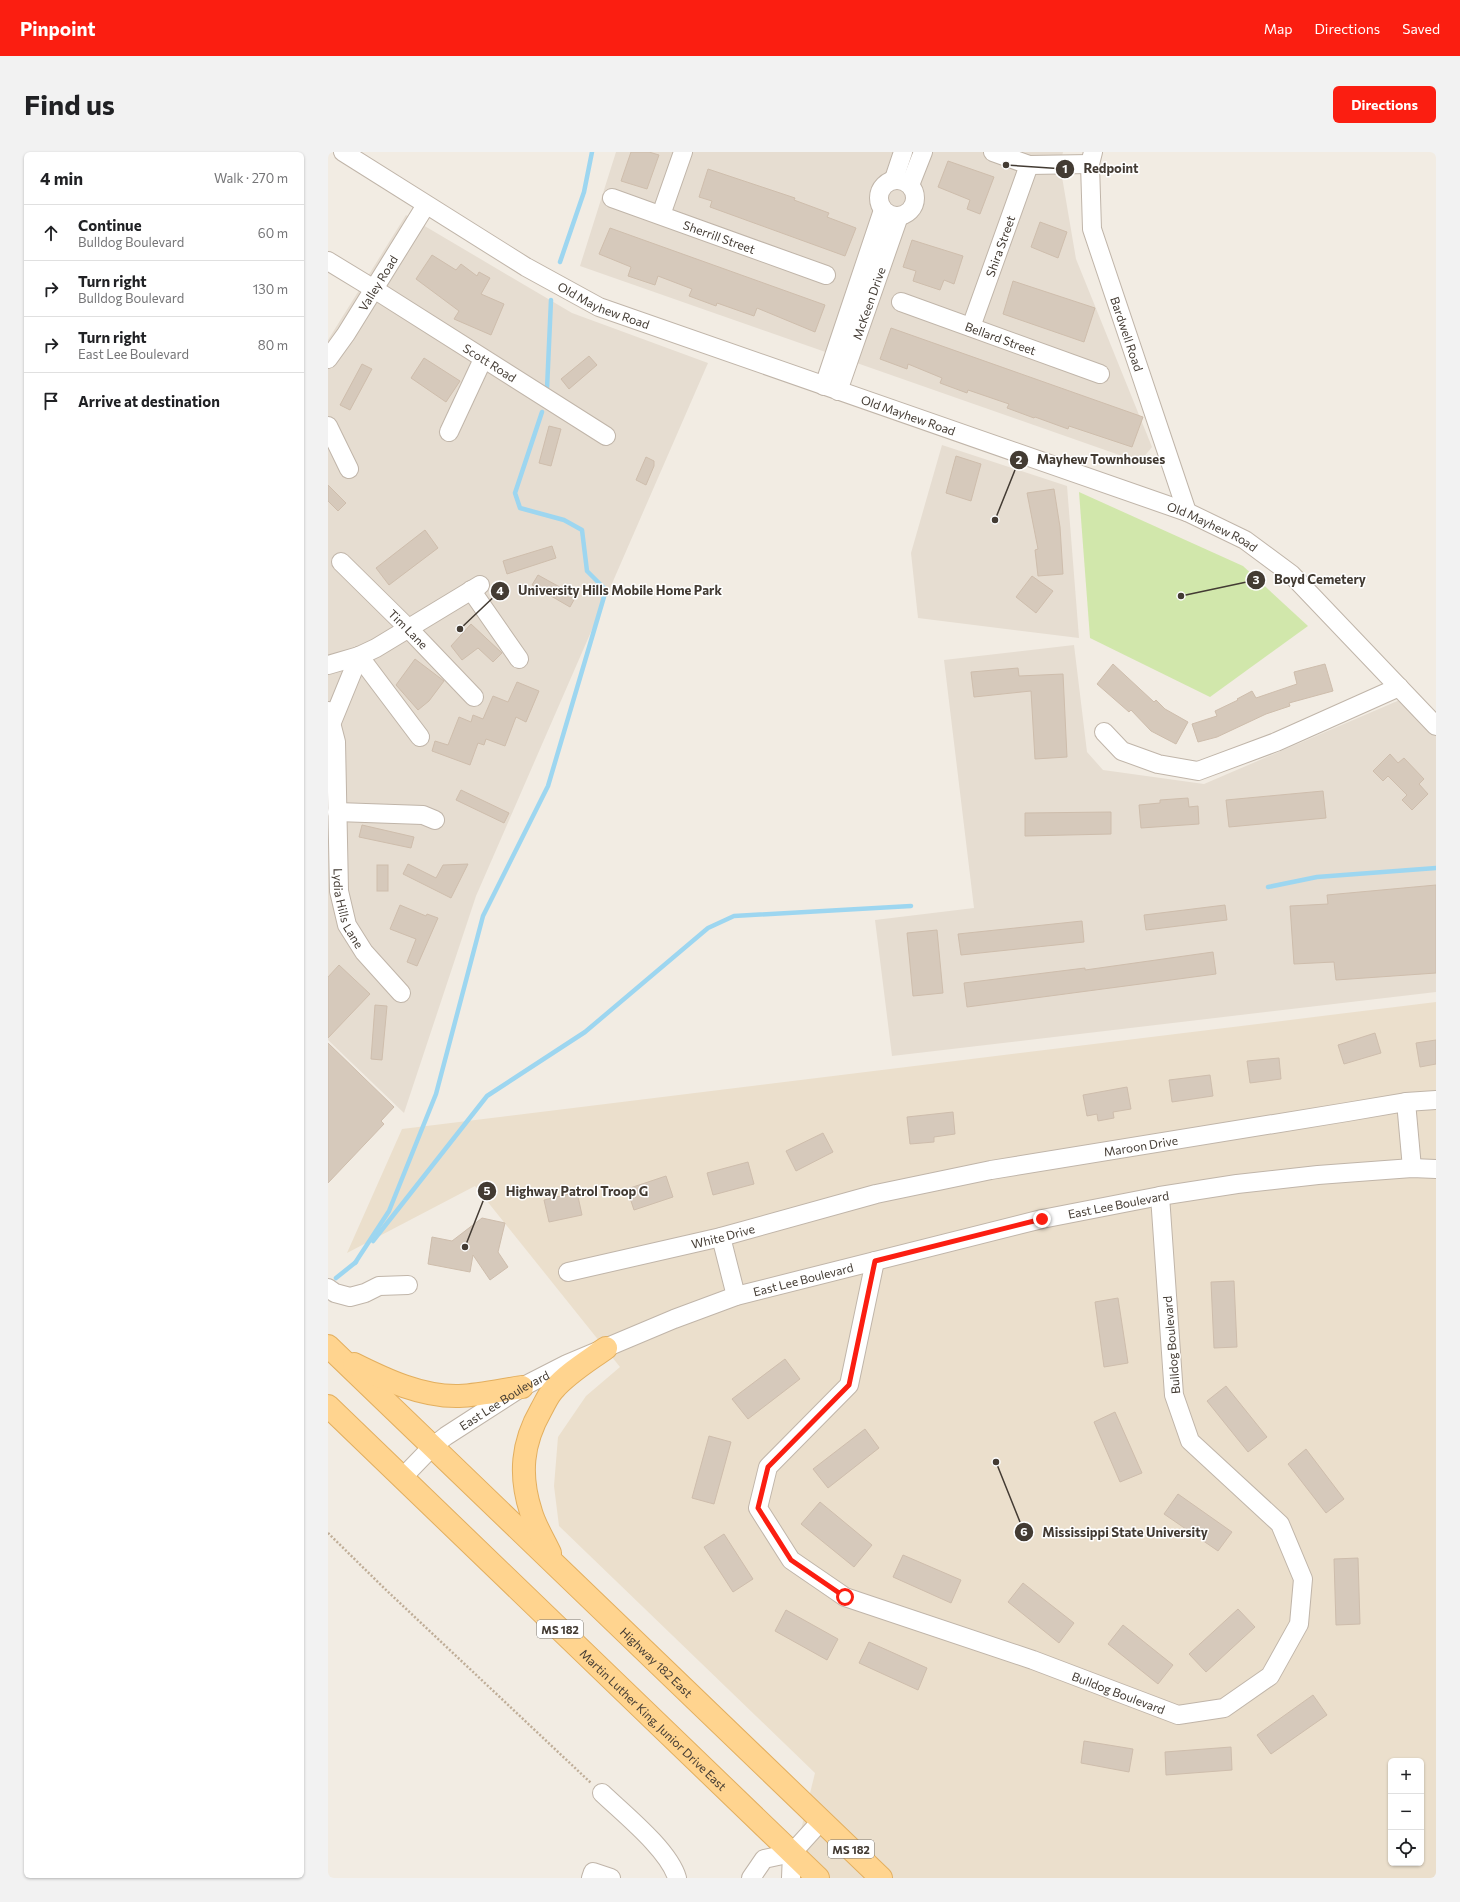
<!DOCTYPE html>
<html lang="en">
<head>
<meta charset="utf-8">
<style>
	body { margin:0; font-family:Commissioner,sans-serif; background:#f2f2f2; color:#202124 }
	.controls { position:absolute; right:12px; bottom:12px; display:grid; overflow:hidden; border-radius:6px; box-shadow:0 1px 3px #0004 }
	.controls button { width:36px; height:36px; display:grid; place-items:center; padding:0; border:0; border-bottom:1px solid #e0e0e0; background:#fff; color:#202124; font:20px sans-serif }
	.stop { position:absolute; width:12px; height:12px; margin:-9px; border:3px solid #fb1e11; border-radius:50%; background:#fff }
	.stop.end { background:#fb1e11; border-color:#fff; box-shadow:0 1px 4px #0008 }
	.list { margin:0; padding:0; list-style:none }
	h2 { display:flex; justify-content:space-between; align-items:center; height:52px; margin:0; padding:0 16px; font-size:17px }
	h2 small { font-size:13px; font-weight:400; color:#757577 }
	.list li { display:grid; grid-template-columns:26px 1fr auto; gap:12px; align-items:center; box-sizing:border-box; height:56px; padding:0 16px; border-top:1px solid #e0e0e0 }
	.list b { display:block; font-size:15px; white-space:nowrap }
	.list p { margin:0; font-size:13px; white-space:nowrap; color:#757577 }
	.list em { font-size:13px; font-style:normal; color:#757577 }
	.icon { flex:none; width:22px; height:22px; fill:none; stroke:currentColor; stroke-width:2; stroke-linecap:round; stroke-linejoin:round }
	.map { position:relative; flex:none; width:1108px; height:1726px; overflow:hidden; border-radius:6px }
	header { display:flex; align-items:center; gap:24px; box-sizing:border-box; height:56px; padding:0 20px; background:#fb1e11; color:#fff }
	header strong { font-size:19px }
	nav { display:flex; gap:22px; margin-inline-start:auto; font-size:14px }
	.intro { display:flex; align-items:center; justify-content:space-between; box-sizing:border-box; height:96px; padding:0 24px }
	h1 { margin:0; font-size:28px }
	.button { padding:10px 18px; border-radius:6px; background:#fb1e11; color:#fff; font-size:14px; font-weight:700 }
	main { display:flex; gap:24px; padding:0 24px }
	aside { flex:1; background:#fff; border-radius:6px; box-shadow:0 1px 3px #0004 }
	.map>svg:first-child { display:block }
	.residential { fill:#e6ddd1 }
	.education { fill:#ebdfcc; fill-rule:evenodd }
	.green { fill:#d1e7ab }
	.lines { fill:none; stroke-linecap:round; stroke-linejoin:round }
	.stream { stroke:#9dd6f0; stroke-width:4.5 }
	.building { fill:#d6c9bb; stroke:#cebdac }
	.minor-casing { stroke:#c0b5a9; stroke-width:20 }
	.major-casing { stroke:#e3af5f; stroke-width:24 }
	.path { stroke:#bfad97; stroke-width:2.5; stroke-dasharray:2 2; stroke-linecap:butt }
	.minor { stroke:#fff; stroke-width:18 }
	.major { stroke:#ffd48f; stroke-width:22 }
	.route { stroke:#fb1e11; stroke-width:5 }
	.labels { text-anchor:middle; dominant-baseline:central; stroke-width:3; stroke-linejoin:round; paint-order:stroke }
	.shield { fill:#fff; stroke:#7b7670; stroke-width:1 }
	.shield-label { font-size:11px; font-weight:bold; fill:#433b33 }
	.street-label { font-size:12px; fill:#433b33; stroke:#fff }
	.leader { fill:none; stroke:#433b33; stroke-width:1.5 }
	.callout-dot { fill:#433b33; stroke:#fff; stroke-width:1.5 }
	.mark-label { font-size:12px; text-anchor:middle; font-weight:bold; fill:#fff }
	.callout-label { font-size:13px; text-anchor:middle; font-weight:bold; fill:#433b33; stroke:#fff; stroke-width:3; stroke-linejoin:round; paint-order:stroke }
</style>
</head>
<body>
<header>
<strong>Pinpoint</strong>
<nav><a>Map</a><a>Directions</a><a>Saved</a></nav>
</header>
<div class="intro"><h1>Find us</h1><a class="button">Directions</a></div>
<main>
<aside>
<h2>4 min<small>Walk · 270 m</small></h2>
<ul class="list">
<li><svg class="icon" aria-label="ahead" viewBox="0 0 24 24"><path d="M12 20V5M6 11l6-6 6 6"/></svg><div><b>Continue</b><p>Bulldog Boulevard</p></div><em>60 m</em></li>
<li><svg class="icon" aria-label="right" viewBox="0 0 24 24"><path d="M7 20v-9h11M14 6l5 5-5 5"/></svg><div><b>Turn right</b><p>Bulldog Boulevard</p></div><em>130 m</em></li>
<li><svg class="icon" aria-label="right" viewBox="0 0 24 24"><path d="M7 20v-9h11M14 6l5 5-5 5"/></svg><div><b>Turn right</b><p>East Lee Boulevard</p></div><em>80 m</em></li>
<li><svg class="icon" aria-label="arrive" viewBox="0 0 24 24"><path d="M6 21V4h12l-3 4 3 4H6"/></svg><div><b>Arrive at destination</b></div></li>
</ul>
</aside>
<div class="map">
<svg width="1108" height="1726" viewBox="0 0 1108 1726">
	<rect width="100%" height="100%" fill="#f2ece3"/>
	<g class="residential">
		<polygon points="288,0 735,0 732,13 748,107 824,295 815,306 797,305 252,114"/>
		<polygon points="78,63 244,161 380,211 148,744 76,961 0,888 0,188"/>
		<polygon points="614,293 739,334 751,486 590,466 583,401"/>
		<polygon points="746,493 759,600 775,618 876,632 1074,547 1108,583 1108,840 564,904 547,768 646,756 616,508"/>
	</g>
	<path class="education" d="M1108 850V1726H461L487 1621 231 1374 226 1334 230 1285 258 1244 292 1215 147 1034 19 1101 74 977ZM1063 1609H1093V1711H1063Z"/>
	<polygon class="green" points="751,340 915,414 980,474 882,545 762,486"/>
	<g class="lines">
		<g class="stream">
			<polyline points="232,110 256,40 264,0"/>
			<polyline points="219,237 223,148"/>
			<polyline points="940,735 989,725 1108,716"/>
			<polyline points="45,1089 159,944 257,880 380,776 406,764 583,754"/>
			<polyline points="27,1111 61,1059 108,942 155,764 220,634 278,438 259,419 254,378 236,368 192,356 187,341 214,260"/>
			<polyline points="8,1126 28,1110"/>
		</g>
	</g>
	<g class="building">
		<polygon points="303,0 321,0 331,3 319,37 293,29"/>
		<polygon points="620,9 666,25 652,62 639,57 642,48 610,35"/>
		<polygon points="380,17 467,46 466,48 501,61 499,65 528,76 517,104 382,55 384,49 371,45"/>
		<polygon points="712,70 739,80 730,106 703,95"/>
		<polygon points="282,76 497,153 487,180 429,156 426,164 389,151 388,154 361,144 364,137 330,124 327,133 300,124 303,115 271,102"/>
		<polygon points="584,88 635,104 626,132 616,128 612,138 585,129 588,119 575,115"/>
		<polygon points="104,103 128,118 133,112 149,124 151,120 162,126 153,142 176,152 163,183 126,167 131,159 88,127"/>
		<polygon points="685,129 767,156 756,190 675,162"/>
		<polygon points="563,176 815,265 804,295 741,274 740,277 707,265 706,266 679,256 681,252 640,238 639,241 612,231 614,226 580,212 579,217 552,207"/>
		<polygon points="261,204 269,213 241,237 233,227"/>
		<polygon points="96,206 132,229 118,250 83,226"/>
		<polygon points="34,212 44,217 22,258 12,253"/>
		<polygon points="221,274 233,277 223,314 211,311"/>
		<polygon points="628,304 653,312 643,349 618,341"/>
		<polygon points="318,305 326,309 326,314 318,333 308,328"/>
		<polygon points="0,333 18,351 10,359 0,349"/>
		<polygon points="726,337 732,375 735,422 710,424 707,398 710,397 699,341"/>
		<polygon points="97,378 110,396 61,433 48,416"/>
		<polygon points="224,394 228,406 179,422 175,409"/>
		<polygon points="210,423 248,444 242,455 204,433"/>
		<polygon points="704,424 725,439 708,461 688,445"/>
		<polygon points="143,472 174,501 165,510 150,496 134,508 123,494"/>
		<polygon points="87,507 116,529 101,549 90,558 68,533"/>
		<polygon points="785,512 826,550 828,548 837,557 860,570 848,592 823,579 803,558 801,560 769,532"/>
		<polygon points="997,512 1005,539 961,551 962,554 938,562 889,585 870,590 864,572 889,564 887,559 910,548 909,547 924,539 928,546 969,532 966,520"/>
		<polygon points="690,516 691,524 735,522 739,605 707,607 703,539 646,545 643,520"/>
		<polygon points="189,530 211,539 198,570 188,565 177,594 158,587 156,593 150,591 142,613 104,599 107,589 120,593 131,565 143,570 145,563 155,567 165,544 180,550"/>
		<polygon points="1062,602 1070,611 1076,606 1096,627 1091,632 1100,642 1084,658 1074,648 1079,643 1060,624 1055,629 1045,619"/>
		<polygon points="133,638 181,661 176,671 128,648"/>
		<polygon points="995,639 998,666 901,675 898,648"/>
		<polygon points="860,646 861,655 870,654 871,672 813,676 811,653 832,651 832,648"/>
		<polygon points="783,660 783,682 697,684 697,661"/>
		<polygon points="34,673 86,685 83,696 31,685"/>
		<polygon points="80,712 108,726 115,713 140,712 123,746 75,722"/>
		<rect x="49" y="713" width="11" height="26"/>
		<polygon points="1108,733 1108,821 1008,828 1006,810 966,812 962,754 1000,752 999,743"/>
		<polygon points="72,753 98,764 99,762 110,766 89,814 79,810 88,787 62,777"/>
		<polygon points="897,753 899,768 818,778 816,763"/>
		<polygon points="754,769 756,790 633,803 630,782"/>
		<polygon points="609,778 615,841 585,844 579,781"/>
		<polygon points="885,800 888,822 639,855 636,831 757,816 757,818"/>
		<polygon points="11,813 42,842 0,886 0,825"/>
		<polygon points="47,853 59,854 54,908 43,907"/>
		<polygon points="1047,881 1053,901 1016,912 1010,893"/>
		<polygon points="1108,888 1108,912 1092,915 1088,891"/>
		<polygon points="0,891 66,955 53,969 56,972 0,1031"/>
		<polygon points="951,906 953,927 922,931 919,909"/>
		<polygon points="882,923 885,944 844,950 841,928"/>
		<polygon points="799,935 803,957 785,960 786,966 770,969 769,962 759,964 755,943"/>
		<polygon points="625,960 627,982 606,985 606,990 582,992 579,965"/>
		<polygon points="495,981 505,1000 468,1019 458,999"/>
		<polygon points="420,1010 426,1032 385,1043 379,1021"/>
		<polygon points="338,1024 345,1045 306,1058 299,1037"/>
		<polygon points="249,1040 254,1063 221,1070 216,1048"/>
		<polygon points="154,1066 177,1071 170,1100 180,1115 162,1128 145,1103 142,1120 100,1112 104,1085 124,1089"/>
		<polygon points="906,1129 909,1195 886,1196 883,1130"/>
		<polygon points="790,1146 800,1211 776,1215 767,1150"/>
		<polygon points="457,1207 472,1227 420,1267 404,1247"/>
		<polygon points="898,1234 939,1285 920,1300 879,1249"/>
		<polygon points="787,1260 814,1321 792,1330 766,1270"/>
		<polygon points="537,1277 551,1296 500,1336 485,1317"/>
		<polygon points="381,1284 403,1290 386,1352 364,1346"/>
		<polygon points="978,1297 1016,1347 998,1361 960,1312"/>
		<polygon points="850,1342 904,1380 890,1399 836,1362"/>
		<polygon points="492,1350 544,1393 526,1415 473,1372"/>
		<polygon points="396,1382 425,1427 405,1440 376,1395"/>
		<polygon points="575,1403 633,1428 623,1451 565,1425"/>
		<polygon points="1030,1406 1032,1472 1008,1473 1006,1407"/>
		<polygon points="695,1431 746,1471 731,1491 680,1450"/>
		<polygon points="910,1457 927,1475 878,1520 861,1502"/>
		<polygon points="458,1458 510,1487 499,1508 447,1479"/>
		<polygon points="795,1473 845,1513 830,1532 780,1492"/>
		<polygon points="541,1490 599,1516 590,1538 531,1511"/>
		<polygon points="985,1543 999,1563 943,1602 929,1583"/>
		<polygon points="756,1589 805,1597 801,1620 753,1611"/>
		<polygon points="903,1595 904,1618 838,1623 837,1600"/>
	</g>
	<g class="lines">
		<defs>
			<g id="minor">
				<path id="s1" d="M15 0 198 115 271 155 859 360 917 388 963 422 1108 574"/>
				<polyline points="665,0 701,13 762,12"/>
				<path id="s2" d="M765 0 762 12 764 77 859 360"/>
				<polyline points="566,27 575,0"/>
				<circle cx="569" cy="46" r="18"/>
				<polyline points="582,33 595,0"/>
				<path id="s3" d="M284 46 498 123"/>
				<polyline points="333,63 355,0"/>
				<path id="s4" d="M0 109 46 137 278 284"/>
				<path id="s5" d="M573 150 772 222"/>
				<path id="s6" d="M643 175 701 13"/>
				<path id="s7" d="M0 207 18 182 98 53"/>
				<polyline points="496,234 555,58"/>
				<path id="s8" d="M510 239 571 64"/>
				<polyline points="0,274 21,317"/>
				<polyline points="121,280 155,207"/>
				<path id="s9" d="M13 410 80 476 146 545"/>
				<polyline points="143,438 191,507"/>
				<polyline points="31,504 92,585"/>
				<polyline points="0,513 31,504 48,496 152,433"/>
				<path id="s10" d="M0 559 8 590 11 739 19 773 36 800 73 841"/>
				<polyline points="4,570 31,504"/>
				<polyline points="776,580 794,599 830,612 870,619 948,590 1071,535"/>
				<polyline points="9,660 95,663 107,668"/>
				<polyline points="1078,950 1084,1016"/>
				<polyline points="393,1085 408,1144"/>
				<path id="s11" d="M547 1109 521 1233 440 1315 430 1356 463 1408 517 1445 705 1508 850 1563 896 1556 942 1524 971 1472 975 1427 952 1372 862 1289 846 1243 832 1044"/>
				<path id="s12" d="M240 1120 393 1085 548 1042 663 1018 1019 960 1078 950 1108 948"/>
				<polyline points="0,1136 7,1141 22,1145 37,1141 51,1134 80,1133"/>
				<path id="s13" d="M75 1325 104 1295 118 1284 194 1235 239 1212 346 1167 408 1144 714 1067 832 1044 909 1032 990 1023 1084 1016 1108 1017"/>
				<path d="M274 1641C296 1662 341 1698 349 1726"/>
				<polyline points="263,1726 265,1720 283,1726"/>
				<polyline points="423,1726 436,1707 464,1701"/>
				<polyline points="463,1726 464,1701 493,1669"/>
			</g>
			<g id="major">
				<path id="s14" d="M0 1194 553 1726"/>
				<path d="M26 1212C58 1228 94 1245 131 1244 152 1243 174 1238 194 1235"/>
				<path id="s15" d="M0 1254 490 1726"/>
				<path d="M222 1401C216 1388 207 1374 203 1360 191 1323 194 1291 213 1258 217 1251 220 1243 226 1237 240 1221 260 1209 278 1196"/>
			</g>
		</defs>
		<use href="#minor" class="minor-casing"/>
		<use href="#major" class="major-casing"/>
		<polyline class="path" points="0,1381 57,1437 263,1631"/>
		<use href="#minor" class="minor"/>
		<use href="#major" class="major"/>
	</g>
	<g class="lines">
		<polyline class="route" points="517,1445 463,1408 430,1356 440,1315 521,1233 547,1109 714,1067"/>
	</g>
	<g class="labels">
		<g class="shield">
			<rect x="209" y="1468" width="46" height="18" rx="3"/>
			<rect x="500" y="1688" width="46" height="18" rx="3"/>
		</g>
		<g class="shield-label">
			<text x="232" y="1477">MS 182</text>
			<text x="523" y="1697">MS 182</text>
		</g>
		<g class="street-label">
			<text stroke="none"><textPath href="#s3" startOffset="114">Sherrill Street</textPath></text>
			<text stroke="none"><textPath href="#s6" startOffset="86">Shira Street</textPath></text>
			<text stroke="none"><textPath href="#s7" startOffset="91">Valley Road</textPath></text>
			<text stroke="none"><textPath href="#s8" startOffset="93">McKeen Drive</textPath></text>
			<text stroke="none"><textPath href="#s1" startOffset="303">Old Mayhew Road</textPath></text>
			<text stroke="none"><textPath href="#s2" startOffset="188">Bardwell Road</textPath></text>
			<text stroke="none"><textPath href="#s5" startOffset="106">Bellard Street</textPath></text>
			<text stroke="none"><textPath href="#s4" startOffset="191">Scott Road</textPath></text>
			<text stroke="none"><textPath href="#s1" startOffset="627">Old Mayhew Road</textPath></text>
			<text stroke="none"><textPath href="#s1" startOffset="951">Old Mayhew Road</textPath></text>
			<text stroke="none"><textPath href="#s9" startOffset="95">Tim Lane</textPath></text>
			<text stroke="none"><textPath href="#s10" startOffset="200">Lydia Hills Lane</textPath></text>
			<text stroke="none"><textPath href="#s12" startOffset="587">Maroon Drive</textPath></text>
			<text stroke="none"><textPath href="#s13" startOffset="776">East Lee Boulevard</textPath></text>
			<text stroke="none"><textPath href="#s12" startOffset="159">White Drive</textPath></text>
			<text stroke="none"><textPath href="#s13" startOffset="452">East Lee Boulevard</textPath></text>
			<text transform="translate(843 1193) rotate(-95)">Bulldog Boulevard</text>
			<text stroke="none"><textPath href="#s13" startOffset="128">East Lee Boulevard</textPath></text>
			<text stroke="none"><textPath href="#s14" startOffset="456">Highway 182 East</textPath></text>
			<text stroke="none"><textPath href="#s11" startOffset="701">Bulldog Boulevard</textPath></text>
			<text stroke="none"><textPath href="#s15" startOffset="452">Martin Luther King, Junior Drive East</textPath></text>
		</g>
	</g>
	<path class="leader" d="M678 13L737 17M667 368L691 308M853 444L928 428M132 477L172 439M137 1095L159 1039M668 1310L696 1380"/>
	<g class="callout-dot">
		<circle cx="678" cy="13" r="4"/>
		<circle cx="667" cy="368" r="4"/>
		<circle cx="853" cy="444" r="4"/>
		<circle cx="132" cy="477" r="4"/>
		<circle cx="137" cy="1095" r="4"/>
		<circle cx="668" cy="1310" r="4"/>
		<circle cx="737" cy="17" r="10"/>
		<circle cx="691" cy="308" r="10"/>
		<circle cx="928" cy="428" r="10"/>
		<circle cx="172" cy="439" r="10"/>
		<circle cx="159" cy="1039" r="10"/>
		<circle cx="696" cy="1380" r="10"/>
	</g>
	<g class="mark-label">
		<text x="737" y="21">1</text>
		<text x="691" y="312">2</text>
		<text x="928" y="432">3</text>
		<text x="172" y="443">4</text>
		<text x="159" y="1043">5</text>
		<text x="696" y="1384">6</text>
	</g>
	<g class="callout-label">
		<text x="783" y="21">Redpoint</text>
		<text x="773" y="312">Mayhew Townhouses</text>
		<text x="992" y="432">Boyd Cemetery</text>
		<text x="292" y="443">University Hills Mobile Home Park</text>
		<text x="249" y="1044">Highway Patrol Troop G</text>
		<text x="797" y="1385">Mississippi State University</text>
	</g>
</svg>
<div class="controls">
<button>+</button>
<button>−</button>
<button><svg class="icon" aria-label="locate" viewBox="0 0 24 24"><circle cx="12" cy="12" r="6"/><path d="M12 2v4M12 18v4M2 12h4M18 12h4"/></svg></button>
</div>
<div class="stop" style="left:517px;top:1445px"></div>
<div class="stop end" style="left:714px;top:1067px"></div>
</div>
</main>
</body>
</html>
